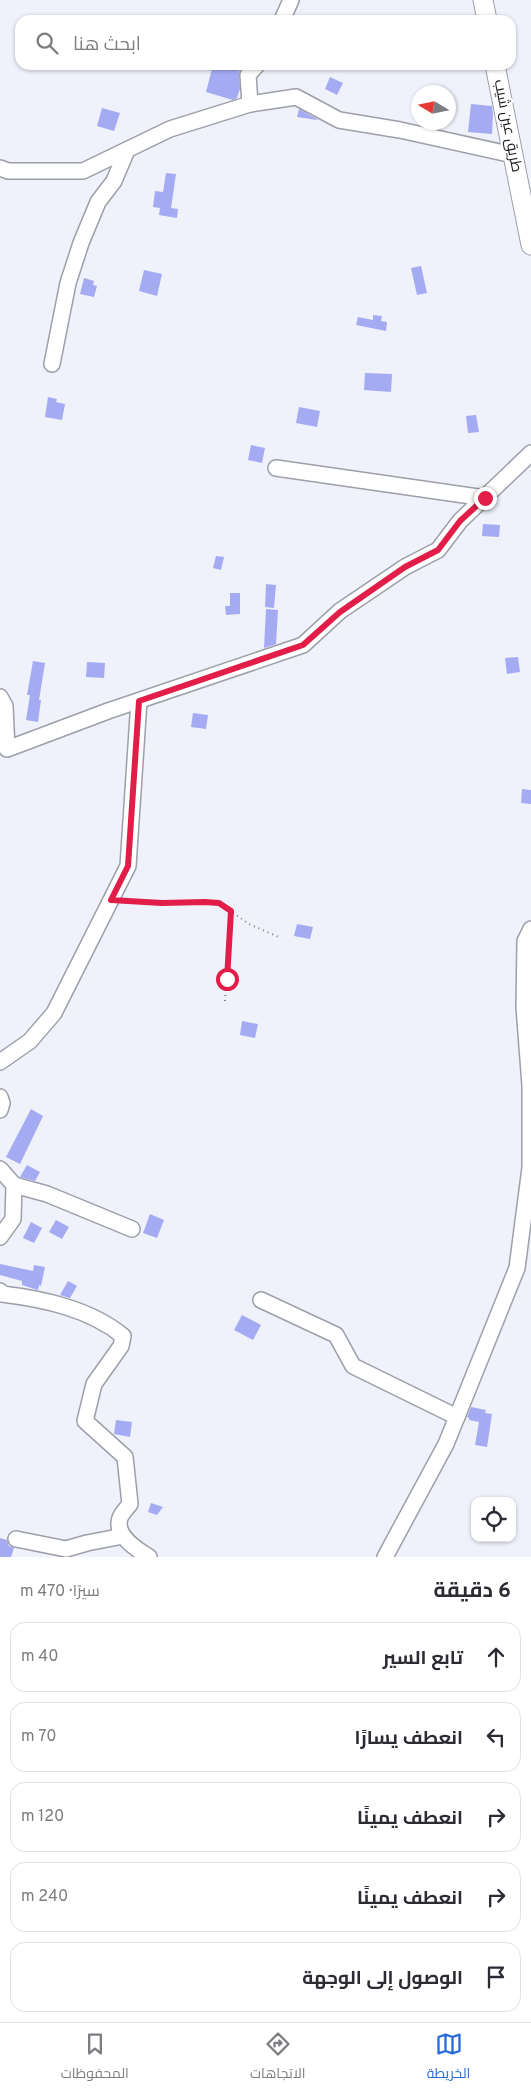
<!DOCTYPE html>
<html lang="ar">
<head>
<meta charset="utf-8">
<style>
	body { margin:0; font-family:Overpass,Cairo,sans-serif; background:#f7f7f7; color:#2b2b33; direction:rtl }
	.controls { position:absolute; right:15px; bottom:15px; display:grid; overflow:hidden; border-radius:10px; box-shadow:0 1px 4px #0004 }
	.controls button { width:45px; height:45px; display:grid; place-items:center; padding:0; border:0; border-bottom:1px solid #e1e1e2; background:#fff; color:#2b2b33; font:25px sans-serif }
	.compass { position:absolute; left:411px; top:85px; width:45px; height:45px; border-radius:50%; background:#fff; box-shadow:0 1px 4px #0004; rotate:280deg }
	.stop { position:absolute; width:15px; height:15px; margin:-11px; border:4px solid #e11d48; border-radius:50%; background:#fff }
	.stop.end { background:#e11d48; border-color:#fff; box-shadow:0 1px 5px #0008 }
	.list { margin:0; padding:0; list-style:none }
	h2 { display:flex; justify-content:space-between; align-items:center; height:65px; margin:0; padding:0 20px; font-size:21px }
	h2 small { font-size:16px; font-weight:400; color:#7c7c81 }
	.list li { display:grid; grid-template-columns:32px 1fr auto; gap:15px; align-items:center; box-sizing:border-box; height:70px; margin:0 10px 10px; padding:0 10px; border:1px solid #e1e1e2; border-radius:15px }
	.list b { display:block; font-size:19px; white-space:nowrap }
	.list em { font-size:16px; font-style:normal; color:#7c7c81 }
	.icon { flex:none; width:28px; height:28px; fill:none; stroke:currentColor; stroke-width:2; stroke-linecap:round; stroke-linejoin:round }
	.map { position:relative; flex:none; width:531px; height:1557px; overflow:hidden; direction:ltr }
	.search { position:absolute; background:#fff; box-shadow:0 1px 4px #0004; left:15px; right:15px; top:15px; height:55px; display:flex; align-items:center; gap:12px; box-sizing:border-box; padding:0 18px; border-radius:15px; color:#7c7c81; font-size:19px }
	.sheet { height:465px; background:#fff }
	nav { display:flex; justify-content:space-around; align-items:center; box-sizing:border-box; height:70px; border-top:1px solid #e1e1e2; background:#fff; font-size:14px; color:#7c7c81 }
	nav a { display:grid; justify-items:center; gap:2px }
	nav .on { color:#296cd8 }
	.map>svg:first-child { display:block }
	.building { fill:#a5abf2 }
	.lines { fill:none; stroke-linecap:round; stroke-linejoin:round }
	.minor-casing { stroke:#9d9fa9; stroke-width:18 }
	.major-casing { stroke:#9d9fa9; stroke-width:21 }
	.path { stroke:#7e7f85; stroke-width:2; stroke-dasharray:1 4; stroke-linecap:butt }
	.minor { stroke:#fff; stroke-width:15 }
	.major { stroke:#fff; stroke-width:19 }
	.route { stroke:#e11d48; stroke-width:6 }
	.labels { text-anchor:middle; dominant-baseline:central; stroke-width:4.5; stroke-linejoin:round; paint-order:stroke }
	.street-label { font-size:15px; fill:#1d1d21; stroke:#fff }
</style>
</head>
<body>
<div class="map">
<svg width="531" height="1557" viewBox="0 0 531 1557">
	<rect width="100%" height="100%" fill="#eff1fb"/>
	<g class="building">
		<polygon points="213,65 244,65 239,72 240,89 237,98 233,100 206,92"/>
		<polygon points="330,77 343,83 337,95 325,89"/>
		<polygon points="471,104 492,106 493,114 492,134 468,132"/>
		<polygon points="102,108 120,113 114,131 97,126"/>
		<polygon points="299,109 317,119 317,120 297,117"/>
		<polygon points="166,173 176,174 171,208 178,209 177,218 159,215 160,208 153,207 155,191 163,192"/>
		<polygon points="421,266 427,293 417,295 411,268"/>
		<polygon points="144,270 162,274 157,296 139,291"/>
		<polygon points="84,278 94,281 93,285 97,286 94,297 80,294"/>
		<polygon points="373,315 382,316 381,321 387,322 386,331 356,325 358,317 373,320"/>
		<polygon points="365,373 392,374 391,392 364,390"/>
		<polygon points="48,397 57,399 56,402 65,404 62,420 45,417"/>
		<polygon points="299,407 320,411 317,427 296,423"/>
		<polygon points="476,415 479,432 468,433 466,416"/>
		<polygon points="251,445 265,448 262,463 248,460"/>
		<polygon points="483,524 500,525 499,537 482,536"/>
		<polygon points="216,556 224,557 221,570 213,568"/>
		<polygon points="266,584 276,585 274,608 265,607"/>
		<polygon points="230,593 240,593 240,614 226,615 225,606 230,606"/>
		<polygon points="266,609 278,610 276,644 264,648"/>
		<polygon points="518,657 520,672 507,674 505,658"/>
		<polygon points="33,661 45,663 39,700 41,700 38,722 26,720 30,695 27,695"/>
		<polygon points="87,662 105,663 104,678 86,677"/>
		<polygon points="193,713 208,715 206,729 191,727"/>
		<polygon points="522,789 531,790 531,804 521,803"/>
		<polygon points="297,924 313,927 310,939 294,936"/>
		<polygon points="242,1021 258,1024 255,1038 240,1035"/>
		<polygon points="31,1109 43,1116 20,1164 6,1157"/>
		<polygon points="27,1165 40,1172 35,1181 20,1177"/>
		<polygon points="150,1214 164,1220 157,1238 143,1233"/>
		<polygon points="56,1220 69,1227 62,1239 49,1232"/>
		<polygon points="31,1222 42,1228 34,1243 23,1238"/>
		<polygon points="0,1264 33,1271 34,1265 45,1267 41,1286 39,1285 38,1290 22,1285 22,1281 0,1275"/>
		<polygon points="68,1281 77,1286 70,1298 60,1295"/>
		<polygon points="242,1315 261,1325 253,1340 234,1330"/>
		<polygon points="471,1407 486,1410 485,1413 492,1414 487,1447 475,1445 479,1422 469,1420 469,1418 467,1417"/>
		<polygon points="116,1420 132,1422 130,1437 114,1434"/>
		<polygon points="151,1503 163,1507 157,1515 148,1512"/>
		<polygon points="0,1538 7,1540 9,1546 14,1548 11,1557 0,1557"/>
	</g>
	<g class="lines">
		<defs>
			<g id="minor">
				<polyline points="282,20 291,0"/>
				<polyline points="250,104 248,75 257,65"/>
				<polyline points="0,168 8,171 83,171 170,129 250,104 296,97 339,120 400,130 513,155"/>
				<polyline points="52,364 68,283 81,243 98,202 114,181 127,150"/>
				<polyline points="276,468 485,498"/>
				<polyline points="0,697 5,706 7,749 108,711 303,645 340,611 405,567 438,550 460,521 531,453"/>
				<polyline points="0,1062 30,1041 54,1013 128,866 139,701"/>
				<polyline points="0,1097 2,1103 0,1110"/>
				<polyline points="0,1169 14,1185 13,1219 0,1237"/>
				<polyline points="14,1185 47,1194 132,1229"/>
				<path d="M0 1291 2 1294C44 1299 90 1309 123 1336L121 1346 94 1384 85 1421 125 1457 130 1504C127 1508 122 1513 120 1518 114 1535 136 1549 149 1557"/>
				<polyline points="261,1300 336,1335 353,1366 457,1417"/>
				<polyline points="16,1539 66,1549 87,1543 123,1536"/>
				<polyline points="385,1557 446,1444 517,1268 530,1168 530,1085 524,1007 525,941 531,929"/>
			</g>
			<g id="major">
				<polyline points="483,0 487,20"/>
				<polyline points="495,65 531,245"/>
			</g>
		</defs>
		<use href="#minor" class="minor-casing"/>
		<use href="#major" class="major-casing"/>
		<g class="path">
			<polyline points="126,901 162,903 219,903 249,924 281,938"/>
			<polyline points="225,1001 231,911"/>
		</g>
		<use href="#minor" class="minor"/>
		<use href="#major" class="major"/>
	</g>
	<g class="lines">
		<polyline class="route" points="227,979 231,911 219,903 205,902 162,903 111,900 128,866 139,701 303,645 340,612 405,567 438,550 460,521 485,498"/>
	</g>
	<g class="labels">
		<g class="street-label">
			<text transform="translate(507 126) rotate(79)">طريق عين شيب</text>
		</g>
	</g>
</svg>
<div class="controls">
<button><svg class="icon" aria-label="locate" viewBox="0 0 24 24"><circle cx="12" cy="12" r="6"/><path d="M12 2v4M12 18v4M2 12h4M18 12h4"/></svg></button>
</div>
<svg class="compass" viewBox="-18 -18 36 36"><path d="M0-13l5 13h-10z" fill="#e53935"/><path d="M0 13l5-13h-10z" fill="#7c7c81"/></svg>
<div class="stop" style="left:227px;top:979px"></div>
<div class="stop end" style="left:485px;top:498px"></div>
<div class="search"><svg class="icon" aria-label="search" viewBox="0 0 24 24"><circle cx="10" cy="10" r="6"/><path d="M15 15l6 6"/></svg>ابحث هنا</div>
</div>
<section class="sheet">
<h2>6 دقيقة<small>سيرًا · 470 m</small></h2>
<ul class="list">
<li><svg class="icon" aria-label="ahead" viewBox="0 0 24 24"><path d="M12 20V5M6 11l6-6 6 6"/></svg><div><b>تابع السير</b></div><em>40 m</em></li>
<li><svg class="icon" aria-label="left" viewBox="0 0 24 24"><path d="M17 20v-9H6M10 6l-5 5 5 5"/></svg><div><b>انعطف يسارًا</b></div><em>70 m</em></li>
<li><svg class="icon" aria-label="right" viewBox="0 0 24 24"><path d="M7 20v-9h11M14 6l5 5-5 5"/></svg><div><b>انعطف يمينًا</b></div><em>120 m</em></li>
<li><svg class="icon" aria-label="right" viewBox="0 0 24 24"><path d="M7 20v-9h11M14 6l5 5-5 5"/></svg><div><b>انعطف يمينًا</b></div><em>240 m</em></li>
<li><svg class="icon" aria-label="arrive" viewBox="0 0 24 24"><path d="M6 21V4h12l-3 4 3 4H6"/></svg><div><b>الوصول إلى الوجهة</b></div></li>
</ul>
</section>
<nav>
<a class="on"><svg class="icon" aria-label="map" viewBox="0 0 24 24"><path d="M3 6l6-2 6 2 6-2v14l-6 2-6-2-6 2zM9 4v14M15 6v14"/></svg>الخريطة</a>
<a><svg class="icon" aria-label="directions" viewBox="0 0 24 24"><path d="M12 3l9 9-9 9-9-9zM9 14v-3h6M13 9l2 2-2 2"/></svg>الاتجاهات</a>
<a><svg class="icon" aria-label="saved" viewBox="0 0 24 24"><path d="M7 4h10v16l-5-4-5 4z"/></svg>المحفوظات</a>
</nav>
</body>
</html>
